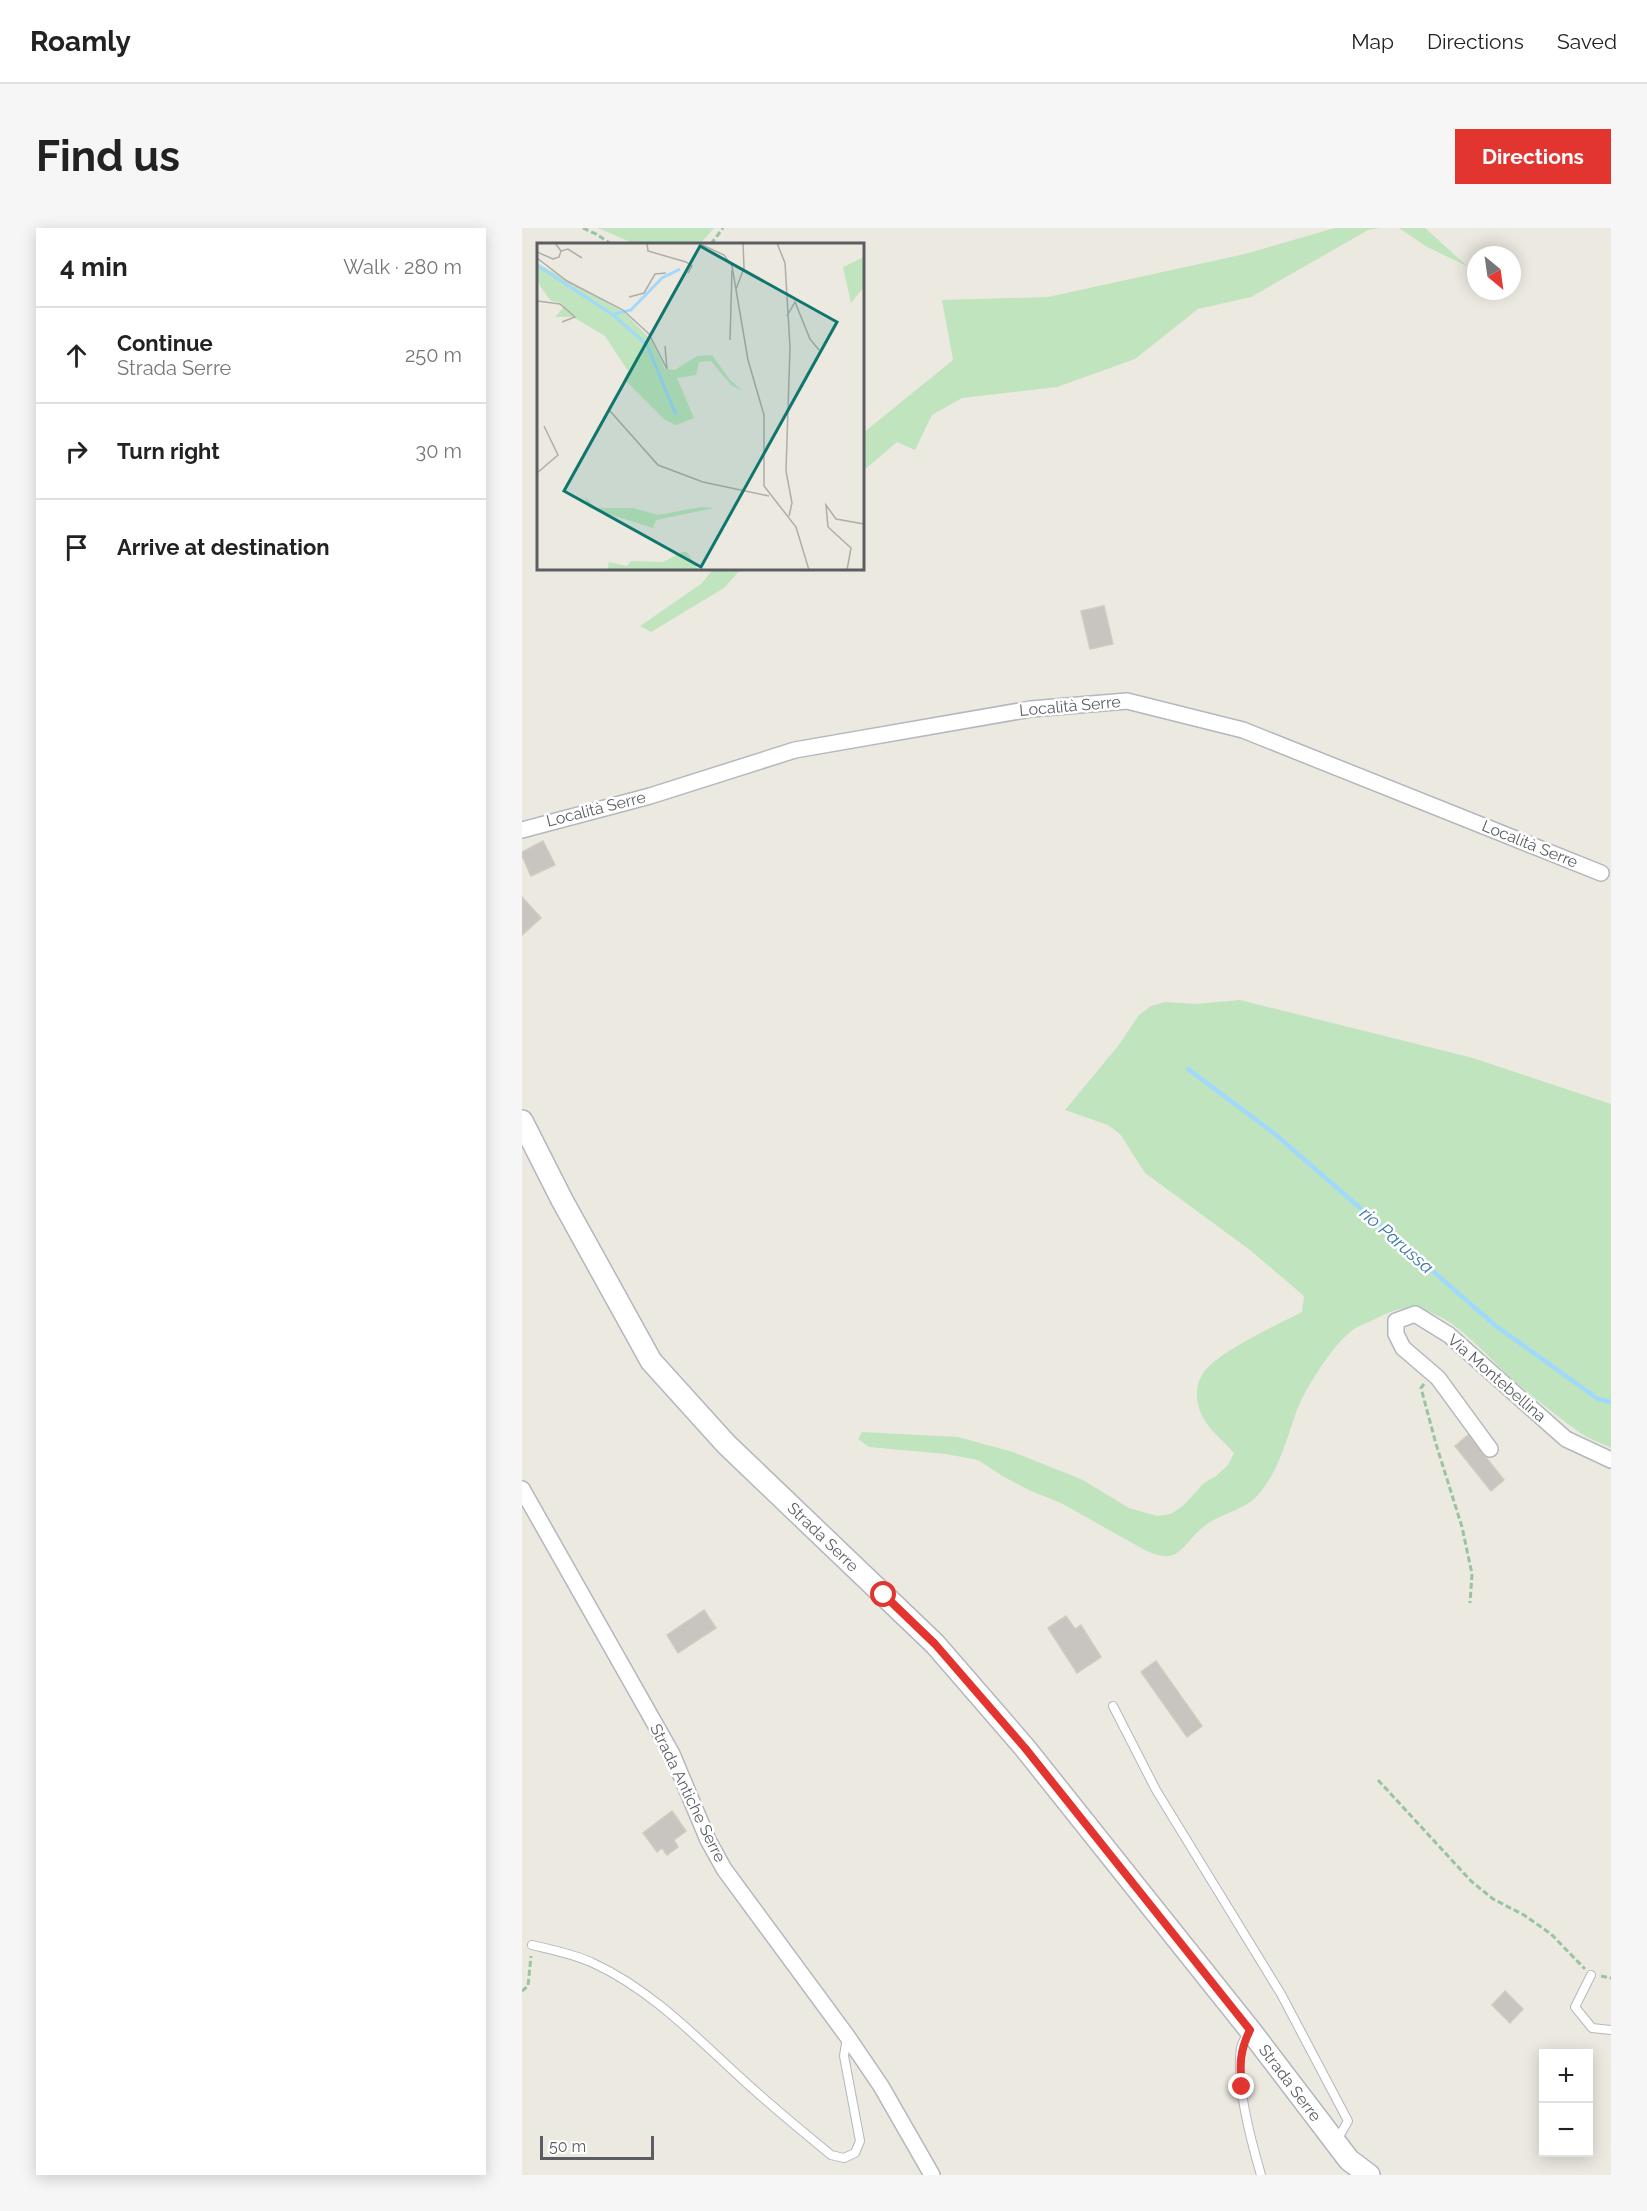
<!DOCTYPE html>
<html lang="en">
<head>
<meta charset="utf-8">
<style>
	body { margin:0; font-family:Raleway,sans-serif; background:#f6f6f6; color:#222 }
	.controls { position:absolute; right:18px; bottom:18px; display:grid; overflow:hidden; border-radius:0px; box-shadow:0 3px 15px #0003 }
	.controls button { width:54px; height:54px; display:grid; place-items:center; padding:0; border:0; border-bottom:2px solid #e0e0e0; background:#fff; color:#222; font:30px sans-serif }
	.compass { position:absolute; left:945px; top:18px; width:54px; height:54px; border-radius:50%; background:#fff; box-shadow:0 3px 15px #0003; rotate:151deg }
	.scale { position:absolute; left:18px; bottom:15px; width:114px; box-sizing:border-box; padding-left:6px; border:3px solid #5a5e62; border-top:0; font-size:16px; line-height:21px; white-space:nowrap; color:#5a5e62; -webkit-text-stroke:4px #fff; paint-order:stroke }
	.stop { position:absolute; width:18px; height:18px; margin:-14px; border:4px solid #e33530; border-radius:50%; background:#fff }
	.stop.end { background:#e33530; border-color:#fff; box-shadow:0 2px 6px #0008 }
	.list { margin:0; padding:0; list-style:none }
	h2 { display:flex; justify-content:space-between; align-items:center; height:78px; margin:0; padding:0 24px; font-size:26px }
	h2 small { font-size:20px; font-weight:400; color:#767676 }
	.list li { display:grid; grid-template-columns:39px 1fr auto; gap:18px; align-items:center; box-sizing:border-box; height:96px; padding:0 24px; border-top:2px solid #e0e0e0 }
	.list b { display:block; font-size:22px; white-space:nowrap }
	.list p { margin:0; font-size:20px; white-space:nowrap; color:#767676 }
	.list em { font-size:20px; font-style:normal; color:#767676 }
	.icon { flex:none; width:33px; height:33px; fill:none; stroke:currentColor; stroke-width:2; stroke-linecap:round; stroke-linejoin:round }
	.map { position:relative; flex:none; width:1089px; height:1947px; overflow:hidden; border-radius:0px }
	header { display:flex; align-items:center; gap:36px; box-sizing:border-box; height:84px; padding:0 30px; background:#fff; border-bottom:2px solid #e0e0e0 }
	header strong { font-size:28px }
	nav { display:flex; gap:33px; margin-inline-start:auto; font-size:21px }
	.intro { display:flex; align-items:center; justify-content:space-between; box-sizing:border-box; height:144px; padding:0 36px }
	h1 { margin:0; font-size:42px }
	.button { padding:15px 27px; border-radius:0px; background:#e33530; color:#fff; font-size:21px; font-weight:700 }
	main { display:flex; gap:36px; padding:0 36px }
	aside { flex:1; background:#fff; border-radius:0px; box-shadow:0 3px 15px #0003 }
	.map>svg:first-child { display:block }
	.green { fill:#c0e4be }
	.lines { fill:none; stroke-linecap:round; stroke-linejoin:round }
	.stream { stroke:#a1d9fc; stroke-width:4.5 }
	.building { fill:#c8c4bf; stroke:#d1cbc0; stroke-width:1.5 }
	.service-casing { stroke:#b4b7bc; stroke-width:10 }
	.minor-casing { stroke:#b4b7bc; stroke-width:18 }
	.secondary-casing { stroke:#b3b7bc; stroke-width:24 }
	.path { stroke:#98c4a2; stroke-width:3; stroke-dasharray:6 3; stroke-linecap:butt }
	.service { stroke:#fff; stroke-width:8 }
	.minor { stroke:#fff; stroke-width:15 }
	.secondary { stroke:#fff; stroke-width:21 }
	.route { stroke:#e33530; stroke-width:8 }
	.labels { text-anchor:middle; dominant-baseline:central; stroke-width:5; stroke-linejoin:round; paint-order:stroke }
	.street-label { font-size:16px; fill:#5a5e62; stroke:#fff }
	.water-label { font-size:18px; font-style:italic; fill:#407aad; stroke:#fff }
	.inset-river { fill:none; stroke:#a1d9fc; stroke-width:3 }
	.inset-road { fill:none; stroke:#aeadaa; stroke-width:1.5 }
	.view { fill:#0f766e; fill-opacity:0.15; stroke:#0f766e; stroke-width:3 }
	.inset-edge { fill:none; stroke:#5a5e62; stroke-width:3 }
</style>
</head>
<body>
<header>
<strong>Roamly</strong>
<nav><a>Map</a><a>Directions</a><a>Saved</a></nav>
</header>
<div class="intro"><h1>Find us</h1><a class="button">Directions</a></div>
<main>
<aside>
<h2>4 min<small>Walk · 280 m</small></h2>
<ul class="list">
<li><svg class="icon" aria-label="ahead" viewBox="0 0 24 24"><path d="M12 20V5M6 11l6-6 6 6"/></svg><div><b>Continue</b><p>Strada Serre</p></div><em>250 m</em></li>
<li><svg class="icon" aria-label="right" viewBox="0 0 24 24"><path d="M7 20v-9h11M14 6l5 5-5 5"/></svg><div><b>Turn right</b></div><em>30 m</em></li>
<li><svg class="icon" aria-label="arrive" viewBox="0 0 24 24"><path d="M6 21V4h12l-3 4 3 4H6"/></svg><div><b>Arrive at destination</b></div></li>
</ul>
</aside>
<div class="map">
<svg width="1089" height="1947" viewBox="0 0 1089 1947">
	<rect width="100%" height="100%" fill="#ece9e1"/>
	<g class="green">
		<polygon points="76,0 192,0 178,16 113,16"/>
		<polygon points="813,0 859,0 846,2 729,69 676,81 613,131 535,159 440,170 410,187 393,222 375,214 341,243 341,205 431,132 420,72 526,69 723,26"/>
		<polygon points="877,0 903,0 945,38 905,19"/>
		<polygon points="192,341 219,341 202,360 129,404 118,398 179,356"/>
		<path d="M718 772 951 830 1089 876V1220C1080 1215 1069 1212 1060 1206 1038 1191 1017 1173 996 1156 964 1130 934 1085 891 1080 877 1079 865 1085 853 1091 846 1095 838 1097 832 1101 812 1115 784 1159 775 1182 764 1212 757 1244 735 1268 721 1283 696 1286 680 1300 657 1320 657 1339 621 1321L539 1275 509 1263 482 1249 456 1232 424 1226 347 1219 336 1211 340 1204 436 1209 491 1224 559 1251 607 1280 635 1288 649 1286 662 1277 682 1255 694 1248 706 1237 712 1225C702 1213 689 1204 682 1191 674 1178 672 1160 680 1147 691 1126 757 1096 780 1084L782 1068 728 1022 623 945 598 906 586 897 543 882 596 818 617 787 629 778 643 774 673 776Z"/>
	</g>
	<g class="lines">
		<polyline class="stream" points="666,841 753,906 974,1098 1076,1171 1089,1174"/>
	</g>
	<g class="building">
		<polygon points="582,378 591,416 568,421 559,383"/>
		<polygon points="21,613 33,637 9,648 0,628 0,624"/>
		<polygon points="0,669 19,690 0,707"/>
		<polygon points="946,1207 982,1252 969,1263 933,1218"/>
		<polygon points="182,1382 194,1400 156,1425 145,1407"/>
		<polygon points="544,1388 553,1401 559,1397 579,1429 555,1445 526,1400"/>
		<polygon points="634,1433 680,1498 665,1509 619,1444"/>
		<polygon points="150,1583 164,1603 152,1612 156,1619 145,1627 140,1620 135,1624 121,1605"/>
		<polygon points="983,1763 1001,1781 988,1795 970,1777"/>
	</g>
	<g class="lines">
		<defs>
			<g id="service">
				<polyline points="591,1478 634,1562 759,1766 826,1893 815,1912"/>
				<path d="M10 1717C31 1722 52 1726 71 1735 128 1761 173 1808 219 1850 248 1877 279 1902 309 1927L322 1930 333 1925 338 1913 322 1828 325 1809"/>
				<polyline points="1069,1747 1053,1779 1070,1800 1089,1802"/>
				<path d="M727 1803C724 1809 720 1814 719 1820 713 1855 729 1913 739 1947"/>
			</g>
			<g id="minor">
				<polyline points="0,602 128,568 273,522 509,481 605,473 721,502 1079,645"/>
				<polyline points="968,1221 916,1150 881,1120 874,1106 874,1093 893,1086 927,1107 1044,1211 1089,1232"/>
				<polyline points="0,1261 150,1526 186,1612 202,1641 325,1808 359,1858 410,1947"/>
			</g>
			<polyline id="secondary" points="0,893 40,972 129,1133 204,1216 413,1416 503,1520 633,1683 728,1802 827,1932 847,1947"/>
		</defs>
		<use href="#service" class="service-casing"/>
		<use href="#minor" class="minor-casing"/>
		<use href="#secondary" class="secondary-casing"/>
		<g class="path">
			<polyline points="61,0 74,6 89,16"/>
			<polyline points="189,16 201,0"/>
			<polyline points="902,1156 899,1160 914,1216 940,1299 950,1346 948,1375"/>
			<polyline points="856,1552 949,1653 971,1671 1002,1687 1029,1706 1063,1741"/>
			<polyline points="1079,1748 1089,1750"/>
			<polyline points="0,1763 6,1758 9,1728"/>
		</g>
		<use href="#service" class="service"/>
		<use href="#minor" class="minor"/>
		<use href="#secondary" class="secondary"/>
	</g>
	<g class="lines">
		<path class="route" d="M362 1367 413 1416 503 1520 728 1802C718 1822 717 1838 720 1859"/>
	</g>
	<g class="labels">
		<g class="street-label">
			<text transform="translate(548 478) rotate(-5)">Località Serre</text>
			<text transform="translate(74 581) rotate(-14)">Località Serre</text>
			<text transform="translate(1008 616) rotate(22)">Località Serre</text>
			<text transform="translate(975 1150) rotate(41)">Via Montebellina</text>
			<text transform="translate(301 1309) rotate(44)">Strada Serre</text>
			<text transform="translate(166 1565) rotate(64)">Strada Antiche Serre</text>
			<text transform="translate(768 1855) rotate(53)">Strada Serre</text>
		</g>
		<g class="water-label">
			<text transform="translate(875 1012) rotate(41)">rio Parussa</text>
		</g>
	</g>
	<g transform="translate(15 15)">
		<rect width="327" height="327" fill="#ece9e1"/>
		<path d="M327 14V44L314 60 306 24ZM0 20 88 70 115 98 128 126 138 127 160 113 175 112 193 137 206 148 194 142 174 118 162 119 159 132 140 135 157 175 139 182 128 177 87 136 91 128 68 93 36 74H18L26 65 25 60 14 58 5 46 0 36ZM48 253 58 265H96L121 272 164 264 177 265 119 277 116 285 52 265ZM145 309H150L161 327H70L72 319 90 323 94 318 126 319Z" fill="#c0e4be"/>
		<path class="inset-river" d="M0 22 76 72 110 102 139 172M77 71 94 67 125 35 143 26"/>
		<path class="inset-road" d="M110 0 111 8 149 19 155 23 151 30M161 0 187 12 195 23 211 117 227 172V243L259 284 272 327M240 0 248 20 253 104 249 228 255 260 252 273M24 8 31 6 45 15M0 9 16 16 22 14 24 8 18 0M0 15 30 38 86 67 112 91 130 126 128 103M199 46 207 25 206 0M92 54 107 50 118 31 129 30M0 58 23 61 38 74 25 79M250 73 258 59 273 96 282 107M193 97 195 27M73 168 121 222 166 239 232 253M0 230 21 212 7 183M310 327 314 305 291 284 289 262 299 276 327 281"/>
		<path class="view" d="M163 3 300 79 164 324 27 248Z"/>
		<rect width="327" height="327" class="inset-edge"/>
	</g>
</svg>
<div class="controls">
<button>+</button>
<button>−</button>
</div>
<svg class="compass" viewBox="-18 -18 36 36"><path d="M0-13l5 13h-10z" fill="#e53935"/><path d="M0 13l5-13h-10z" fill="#767676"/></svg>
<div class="scale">50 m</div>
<div class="stop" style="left:362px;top:1367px"></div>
<div class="stop end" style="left:720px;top:1859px"></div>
</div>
</main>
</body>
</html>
